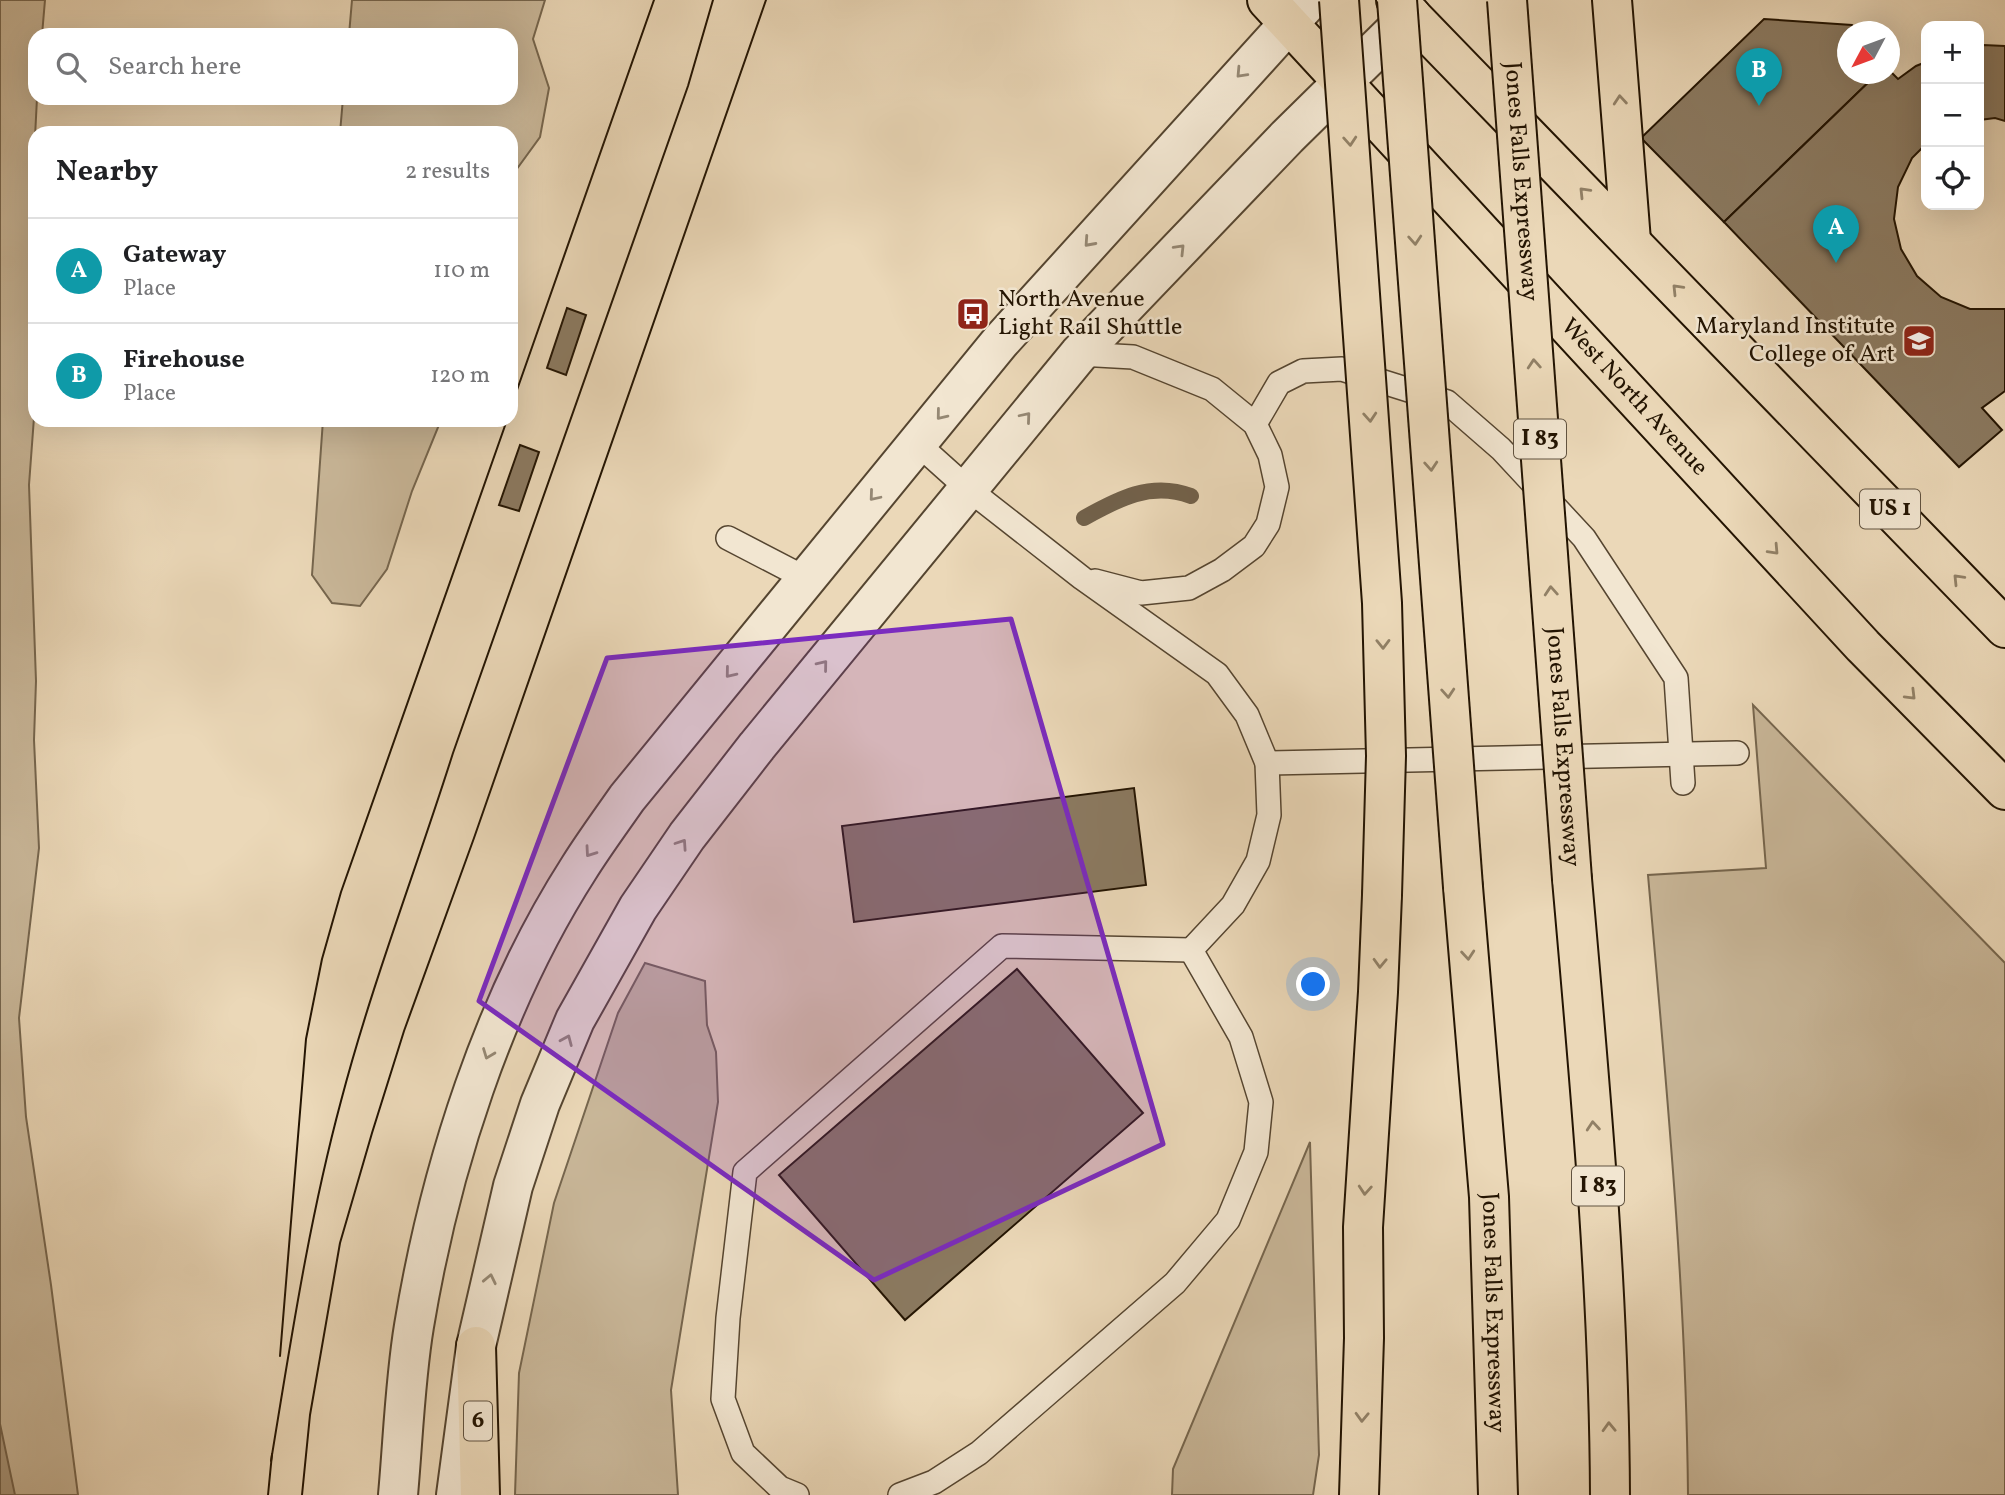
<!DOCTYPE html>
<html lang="en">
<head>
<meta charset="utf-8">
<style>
	body { margin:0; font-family:Vollkorn,serif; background:#f6f6f6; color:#202124 }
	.controls { position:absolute; right:21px; top:21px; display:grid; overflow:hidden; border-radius:14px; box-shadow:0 7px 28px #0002 }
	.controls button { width:63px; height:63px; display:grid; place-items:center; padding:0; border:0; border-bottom:2px solid #e0e0e0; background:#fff; color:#202124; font:35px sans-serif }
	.compass { position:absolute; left:1837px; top:21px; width:63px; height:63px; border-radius:50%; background:#fff; box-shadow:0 7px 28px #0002; rotate:229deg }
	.you { position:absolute; left:1314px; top:985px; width:24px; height:24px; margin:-18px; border:5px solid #fff; border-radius:50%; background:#1a73e8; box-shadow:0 0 0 10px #1a73e833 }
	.badge { display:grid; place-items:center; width:46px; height:46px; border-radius:50%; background:#1a73e8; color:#fff; font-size:23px; font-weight:700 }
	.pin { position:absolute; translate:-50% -58px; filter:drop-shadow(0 2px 4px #0008) }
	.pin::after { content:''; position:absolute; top:37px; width:24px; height:21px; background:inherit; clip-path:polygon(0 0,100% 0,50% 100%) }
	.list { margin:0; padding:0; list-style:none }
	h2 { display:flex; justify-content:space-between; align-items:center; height:91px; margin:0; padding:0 28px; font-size:30px }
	h2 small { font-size:23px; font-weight:400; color:#757577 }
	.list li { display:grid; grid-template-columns:46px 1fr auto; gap:21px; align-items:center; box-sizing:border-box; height:105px; padding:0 28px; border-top:2px solid #e0e0e0 }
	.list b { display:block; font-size:26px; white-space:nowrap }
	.list p { margin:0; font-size:23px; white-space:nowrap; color:#757577 }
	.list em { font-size:23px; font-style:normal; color:#757577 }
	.icon { flex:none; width:38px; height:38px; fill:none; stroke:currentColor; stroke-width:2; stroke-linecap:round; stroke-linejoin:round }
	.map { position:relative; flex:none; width:2005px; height:1495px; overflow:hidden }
	.search { position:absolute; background:#fff; box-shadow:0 7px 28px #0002; left:28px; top:28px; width:490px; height:77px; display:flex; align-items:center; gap:18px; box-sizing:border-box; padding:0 24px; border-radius:21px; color:#757577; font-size:26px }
	.panel { position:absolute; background:#fff; box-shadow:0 7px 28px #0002; left:28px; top:126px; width:490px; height:301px; border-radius:21px }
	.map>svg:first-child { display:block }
	.green { fill:#c9b799; stroke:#76664e; stroke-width:2 }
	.water { fill:#a7957a; stroke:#72614a; stroke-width:2 }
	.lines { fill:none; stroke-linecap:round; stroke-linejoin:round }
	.stream { stroke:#72614a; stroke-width:16 }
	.building { fill:#8b7a61; stroke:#231402; stroke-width:2 }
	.lane-casing { stroke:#554530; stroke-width:26 }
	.street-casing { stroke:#554530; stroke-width:42 }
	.primary-casing { stroke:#231402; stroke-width:42 }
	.highway-casing { stroke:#231402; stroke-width:42 }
	.lane { stroke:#f2e6d1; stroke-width:23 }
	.street { stroke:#f2e6d1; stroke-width:38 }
	.primary { stroke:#ebd8b8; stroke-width:38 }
	.highway { stroke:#ebd8b8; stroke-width:38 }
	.tram { stroke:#231402; stroke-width:2 }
	.highway-bridge-casing { stroke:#231402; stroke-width:42; stroke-linecap:butt }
	.highway-bridge { stroke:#ebd8b8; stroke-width:38 }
	.oneway { stroke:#958874 }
	.oneway2 { stroke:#918066 }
	.marked { fill:#7b2cbf; fill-opacity:0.2; stroke:#7b2cbf; stroke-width:5; stroke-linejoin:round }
	.labels { text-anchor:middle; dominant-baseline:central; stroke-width:5; stroke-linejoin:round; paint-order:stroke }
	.shield { fill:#f2e6d1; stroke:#615340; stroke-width:2 }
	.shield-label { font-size:23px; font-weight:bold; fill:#231402 }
	.street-label { font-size:24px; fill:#231402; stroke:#f2e6d1 }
	.poi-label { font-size:24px; fill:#231402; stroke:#f2e6d1; text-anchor:start }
</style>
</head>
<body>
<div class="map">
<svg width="2005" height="1495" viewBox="0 0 2005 1495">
	<rect width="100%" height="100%" fill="#ebd8b8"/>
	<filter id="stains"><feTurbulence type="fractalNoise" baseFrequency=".00286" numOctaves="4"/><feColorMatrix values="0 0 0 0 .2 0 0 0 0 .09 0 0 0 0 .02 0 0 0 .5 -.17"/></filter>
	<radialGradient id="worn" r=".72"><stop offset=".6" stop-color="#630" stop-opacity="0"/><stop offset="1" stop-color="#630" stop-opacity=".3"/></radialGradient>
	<g class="green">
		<polygon points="0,0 45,0 42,35 35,35 35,98 37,98 31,215 35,287 35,404 29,485 36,681 34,740 39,848 19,1018 26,1117 51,1285 78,1495 0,1495"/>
		<polygon points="352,0 545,0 533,39 549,88 540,137 511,177 511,133 340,133 343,98 511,98 511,35 349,35"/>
		<polygon points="323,420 441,420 412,491 387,569 360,606 332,603 312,575"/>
		<path d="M1753 705 2005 963V1495H1688C1686 1288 1666 1081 1648 875L1766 868Z"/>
		<polygon points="645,963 705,981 707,1025 716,1052 718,1102 671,1390 678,1495 515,1495 519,1373 554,1203 618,1013"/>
		<polygon points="1310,1142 1319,1455 1313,1495 1172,1495 1173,1469"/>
	</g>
	<polygon class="water" points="0,1424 15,1495 0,1495"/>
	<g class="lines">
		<path class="stream" d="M1084 518C1118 499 1151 481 1191 496"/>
	</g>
	<g class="building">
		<polygon points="1764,19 1852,25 1859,32 1848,32 1848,74 1877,74 1724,222 1641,138"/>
		<polygon points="1983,45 2005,46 2005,121 1995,118 1979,120 1979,46"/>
		<polygon points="1926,62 1926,144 1912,158 1898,187 1894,219 1901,249 1917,276 1941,297 1970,309 2005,309 2005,391 1982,408 2002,430 1959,467 1724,222 1877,74 1890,74 1890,71 1898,79 1916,66"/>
		<polygon points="567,308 586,315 566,375 547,368"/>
		<polygon points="520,445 539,452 519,511 499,505"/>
		<polygon points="1134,788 1146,885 854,922 842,826"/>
		<polygon points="1017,969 1143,1113 905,1320 779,1175"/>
	</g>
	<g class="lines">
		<defs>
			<g id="lane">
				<polyline points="1079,354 1133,357 1212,389 1255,424 1270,455 1277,487 1268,524 1254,546 1222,570 1189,588 1141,593 1095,581"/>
				<polyline points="1255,424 1279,383 1303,371 1342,369 1447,402 1501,449 1584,538 1676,678 1683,783"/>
				<polyline points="728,538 807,579"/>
				<polyline points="1267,763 1737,753"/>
				<polyline points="797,1495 780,1488 743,1453 723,1399 728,1318 745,1172 1002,946 1191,950 1233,905 1258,861 1269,815 1267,763 1247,715 1217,674 1082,578 967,488 918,444"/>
				<polyline points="900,1495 934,1482 979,1453 1175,1283 1228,1220 1256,1152 1261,1102 1241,1037 1191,950"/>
			</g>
			<g id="street">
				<path d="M398 1495C403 1440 405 1380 414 1326 440 1169 493 1002 579 868 594 844 611 821 627 798L1000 342 1310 0"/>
				<polyline points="456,1495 476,1346 513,1186 540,1104 575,1020 638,908 687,836 757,746 1079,354 1287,137 1411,15"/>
			</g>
			<g id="primary">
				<path id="s1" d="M1267 0 1863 646 2005 790"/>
				<polyline points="1396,0 2005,628"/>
			</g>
			<g id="highway">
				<polyline points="1612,0 1631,241"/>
				<path d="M1572 879C1590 1084 1609 1289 1610 1495"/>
				<path id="s2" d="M1463 887 1489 1197 1498 1495"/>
				<polyline points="476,1346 480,1495"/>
				<polyline points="1359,1495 1364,1338 1363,1227 1378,992 1382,895"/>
			</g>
		</defs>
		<use href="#lane" class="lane-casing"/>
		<use href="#street" class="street-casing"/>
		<use href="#primary" class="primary-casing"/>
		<use href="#highway" class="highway-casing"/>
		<use href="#lane" class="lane"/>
		<use href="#street" class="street"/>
		<use href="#primary" class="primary"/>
		<use href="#highway" class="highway"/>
		<g class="tram">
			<polyline points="511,407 654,0"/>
			<polyline points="280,1356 306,1039 322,959 341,892 507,420"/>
			<path d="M271 1461C291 1340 309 1220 341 1101 372 983 416 870 453 753L688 86 713 0"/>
			<polyline points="268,1495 272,1454"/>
			<polyline points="302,1495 310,1415 340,1243 372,1133 404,1031 474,838 766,0"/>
		</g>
		<defs>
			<g id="highway-bridge">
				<polyline points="1339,0 1382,603 1386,756 1382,895"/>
				<polyline points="1397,0 1463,887"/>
				<path id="s3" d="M1507 0 1572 879"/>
			</g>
		</defs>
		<use href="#highway-bridge" class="highway-bridge-casing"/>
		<use href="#highway-bridge" class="highway-bridge"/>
	</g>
	<defs><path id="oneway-chevron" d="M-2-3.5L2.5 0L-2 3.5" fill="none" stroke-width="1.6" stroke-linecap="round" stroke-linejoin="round" transform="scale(1.75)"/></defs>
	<g class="oneway">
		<use href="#oneway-chevron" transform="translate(1241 73) rotate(133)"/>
		<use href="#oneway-chevron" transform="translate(1089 242) rotate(132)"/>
		<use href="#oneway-chevron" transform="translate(1180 249) rotate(-46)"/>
		<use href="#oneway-chevron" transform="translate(941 415) rotate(129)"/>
		<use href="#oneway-chevron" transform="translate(1026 417) rotate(-50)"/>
		<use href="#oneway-chevron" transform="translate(874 496) rotate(130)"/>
		<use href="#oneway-chevron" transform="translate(823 665) rotate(-51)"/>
		<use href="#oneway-chevron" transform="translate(730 673) rotate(129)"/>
		<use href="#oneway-chevron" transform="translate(682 844) rotate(-56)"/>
		<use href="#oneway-chevron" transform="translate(590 852) rotate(125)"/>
		<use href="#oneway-chevron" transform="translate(567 1040) rotate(-67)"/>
		<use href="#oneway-chevron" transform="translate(488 1054) rotate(111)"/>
		<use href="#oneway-chevron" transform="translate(490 1279) rotate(-78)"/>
	</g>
	<g class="oneway2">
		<use href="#oneway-chevron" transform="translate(1620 100) rotate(-95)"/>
		<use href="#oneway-chevron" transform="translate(1350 141) rotate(86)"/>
		<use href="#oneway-chevron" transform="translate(1584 192) rotate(-134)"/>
		<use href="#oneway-chevron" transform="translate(1415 240) rotate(86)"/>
		<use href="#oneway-chevron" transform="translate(1677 289) rotate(-134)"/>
		<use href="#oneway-chevron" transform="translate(1534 364) rotate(-94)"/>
		<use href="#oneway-chevron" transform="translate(1370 417) rotate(86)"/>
		<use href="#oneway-chevron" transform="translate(1431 466) rotate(86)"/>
		<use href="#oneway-chevron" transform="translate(1774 550) rotate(47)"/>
		<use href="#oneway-chevron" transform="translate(1958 579) rotate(-134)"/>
		<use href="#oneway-chevron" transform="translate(1551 591) rotate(-94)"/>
		<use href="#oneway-chevron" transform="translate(1383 644) rotate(89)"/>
		<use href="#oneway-chevron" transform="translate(1448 693) rotate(86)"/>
		<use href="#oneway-chevron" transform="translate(1911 695) rotate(45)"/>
		<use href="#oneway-chevron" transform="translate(1468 955) rotate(85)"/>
		<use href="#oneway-chevron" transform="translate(1380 963) rotate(92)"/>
		<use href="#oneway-chevron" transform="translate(1593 1126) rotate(-95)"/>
		<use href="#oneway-chevron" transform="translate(1365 1190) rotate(94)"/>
		<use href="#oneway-chevron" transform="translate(1362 1417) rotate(92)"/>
		<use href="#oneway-chevron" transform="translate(1609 1427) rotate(-92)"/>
	</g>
	<path class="marked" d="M1011 619 1163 1144 874 1280 479 1001 607 658Z"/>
	<defs>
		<symbol id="bus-square" viewBox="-11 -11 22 22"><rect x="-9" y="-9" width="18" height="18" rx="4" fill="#8f2418" stroke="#f2e6d1"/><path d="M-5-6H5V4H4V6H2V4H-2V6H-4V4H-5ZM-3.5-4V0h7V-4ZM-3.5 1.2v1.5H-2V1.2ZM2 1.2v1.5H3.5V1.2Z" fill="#fff"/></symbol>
		<symbol id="university-square" viewBox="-11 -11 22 22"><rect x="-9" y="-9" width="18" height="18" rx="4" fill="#8f2418" stroke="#f2e6d1"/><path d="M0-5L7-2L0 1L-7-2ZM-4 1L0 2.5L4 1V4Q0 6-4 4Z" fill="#fff"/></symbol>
	</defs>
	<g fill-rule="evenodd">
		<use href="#bus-square" x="954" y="295" width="38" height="38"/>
		<use href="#university-square" x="1900" y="322" width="38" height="38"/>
	</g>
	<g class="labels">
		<g class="shield">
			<rect x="1514" y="419.5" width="52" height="39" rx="5"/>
			<rect x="1860" y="489.5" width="60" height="39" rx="5"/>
			<rect x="1572" y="1166.5" width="52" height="39" rx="5"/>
			<rect x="464" y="1401.5" width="28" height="39" rx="5"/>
		</g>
		<g class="shield-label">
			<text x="1540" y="439">I 83</text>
			<text x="1890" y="509">US 1</text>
			<text x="1598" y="1186">I 83</text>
			<text x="478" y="1421">6</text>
		</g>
		<g class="street-label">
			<text stroke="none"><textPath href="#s3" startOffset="182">Jones Falls Expressway</textPath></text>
			<text stroke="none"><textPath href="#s1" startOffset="541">West North Avenue</textPath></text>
			<text stroke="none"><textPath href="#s3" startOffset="749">Jones Falls Expressway</textPath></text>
			<text stroke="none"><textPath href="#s2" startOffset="427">Jones Falls Expressway</textPath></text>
		</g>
		<g class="poi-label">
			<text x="998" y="300">North Avenue<tspan x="998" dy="28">Light Rail Shuttle</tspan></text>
			<text x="1895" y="327" text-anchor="end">Maryland Institute<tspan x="1895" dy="28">College of Art</tspan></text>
		</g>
	</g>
	<rect width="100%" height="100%" filter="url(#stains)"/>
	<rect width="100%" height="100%" fill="url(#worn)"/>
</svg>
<div class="controls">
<button>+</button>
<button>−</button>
<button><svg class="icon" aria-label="locate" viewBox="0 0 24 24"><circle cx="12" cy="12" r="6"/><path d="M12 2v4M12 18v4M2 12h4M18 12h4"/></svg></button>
</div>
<svg class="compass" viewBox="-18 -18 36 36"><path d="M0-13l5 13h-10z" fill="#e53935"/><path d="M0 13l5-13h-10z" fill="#757577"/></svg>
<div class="you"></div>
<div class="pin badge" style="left:1836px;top:263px;background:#0f9aa8">A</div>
<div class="pin badge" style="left:1759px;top:106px;background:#0f9aa8">B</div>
<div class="search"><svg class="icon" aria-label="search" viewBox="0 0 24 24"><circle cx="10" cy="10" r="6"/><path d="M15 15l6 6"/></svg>Search here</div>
<section class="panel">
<h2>Nearby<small>2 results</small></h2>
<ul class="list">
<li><span class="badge" style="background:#0f9aa8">A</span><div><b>Gateway</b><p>Place</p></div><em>110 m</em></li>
<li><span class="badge" style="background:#0f9aa8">B</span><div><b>Firehouse</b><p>Place</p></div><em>120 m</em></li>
</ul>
</section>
</div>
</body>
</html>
